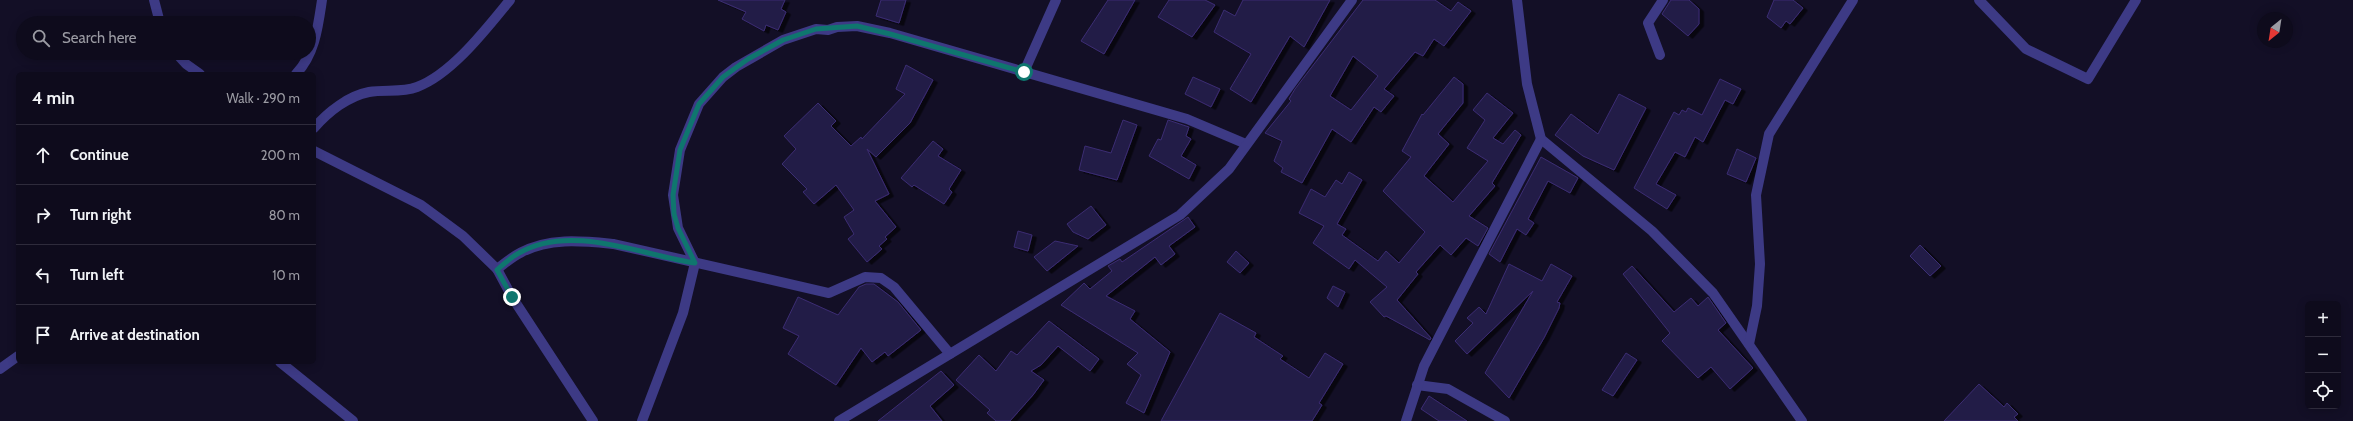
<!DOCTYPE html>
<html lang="en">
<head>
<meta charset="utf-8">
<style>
	body { margin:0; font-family:Cabin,sans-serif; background:#1c1929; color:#f1f3f6 }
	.controls { position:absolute; right:12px; bottom:12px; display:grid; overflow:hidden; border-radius:6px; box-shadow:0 2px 10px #0003 }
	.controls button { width:36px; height:36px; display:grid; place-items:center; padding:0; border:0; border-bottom:1px solid #2e2b3b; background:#0e0b1c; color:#f1f3f6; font:20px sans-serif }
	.compass { position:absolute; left:2257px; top:12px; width:36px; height:36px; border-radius:50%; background:#0e0b1c; box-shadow:0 2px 10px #0003; rotate:210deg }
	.stop { position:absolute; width:12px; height:12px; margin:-9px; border:3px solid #0f766e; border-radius:50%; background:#fff }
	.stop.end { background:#0f766e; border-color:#fff; box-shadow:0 1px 4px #0008 }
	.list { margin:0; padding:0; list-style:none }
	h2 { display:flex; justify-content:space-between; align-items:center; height:52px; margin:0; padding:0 16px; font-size:17px }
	h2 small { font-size:13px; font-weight:400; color:#9b9ba3 }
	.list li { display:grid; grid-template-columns:26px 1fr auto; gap:12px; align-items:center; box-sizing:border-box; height:60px; padding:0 16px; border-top:1px solid #2e2b3b }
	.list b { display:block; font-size:15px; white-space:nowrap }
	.list em { font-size:13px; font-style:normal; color:#9b9ba3 }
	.icon { flex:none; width:22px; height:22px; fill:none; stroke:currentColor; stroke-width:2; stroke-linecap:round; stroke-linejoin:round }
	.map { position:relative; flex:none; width:2353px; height:421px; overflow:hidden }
	.search { position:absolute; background:#0e0b1c; box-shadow:0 2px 10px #0003; left:16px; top:16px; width:300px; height:44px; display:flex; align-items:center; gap:10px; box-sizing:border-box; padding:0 14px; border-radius:22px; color:#9b9ba3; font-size:15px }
	.panel { position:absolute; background:#0e0b1c; box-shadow:0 2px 10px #0003; left:16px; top:72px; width:300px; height:292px; border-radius:6px }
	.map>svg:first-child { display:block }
	.building { fill:#241b47; stroke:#3b2d73; fill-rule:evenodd; filter:url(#shadow) }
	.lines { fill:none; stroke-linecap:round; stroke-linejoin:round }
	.minor { stroke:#3d3a85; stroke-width:10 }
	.route { stroke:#0f766e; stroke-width:5 }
</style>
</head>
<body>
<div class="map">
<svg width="2353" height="421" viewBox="0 0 2353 421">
	<defs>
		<filter id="shadow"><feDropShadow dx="4.5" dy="2.5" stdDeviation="0" flood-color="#0009"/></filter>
	</defs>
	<rect width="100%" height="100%" fill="#130f26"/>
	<g class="building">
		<polygon points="718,0 785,0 781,9 786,12 778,30 766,25 764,31 742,19 746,12"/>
		<polygon points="881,0 906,0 899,23 876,16"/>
		<polygon points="1108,0 1135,0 1104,54 1081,41"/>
		<polygon points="1169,0 1205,0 1215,5 1192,37 1158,17"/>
		<polygon points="1243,0 1330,0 1304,47 1290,36 1251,102 1230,89 1251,54 1214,32 1224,10 1235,16"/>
		<path d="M1363 0H1435L1451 11 1458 2 1471 11 1444 46 1434 39 1423 56 1415 52 1384 89 1394 96 1381 112 1374 107 1351 142 1332 129 1302 183 1281 172 1283 168 1274 161 1282 141 1265 133 1291 101 1289 99 1295 89ZM1353 56 1378 76 1351 110 1330 96Z"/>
		<polygon points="1671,0 1689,0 1699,9 1699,24 1688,36 1662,14"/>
		<polygon points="1774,0 1793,0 1803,8 1790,24 1786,21 1781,28 1767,17"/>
		<polygon points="906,65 933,80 910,123 876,157 867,149 889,194 875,201 896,227 885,237 887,239 879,246 882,249 867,262 848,239 854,234 844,217 854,210 836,185 814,204 803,192 807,189 782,164 796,149 784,136 818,103 836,121 831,126 851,146 861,137 862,139 905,94 896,89"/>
		<polygon points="1193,77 1220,89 1211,107 1185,94"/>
		<polygon points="1454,77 1463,84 1463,103 1438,134 1449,144 1424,176 1453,202 1488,161 1467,148 1485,120 1473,110 1487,93 1513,113 1493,138 1503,144 1515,130 1521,135 1492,183 1495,186 1469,216 1488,228 1478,246 1466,238 1451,255 1440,245 1416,272 1418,274 1397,300 1431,338 1430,340 1386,316 1384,317 1370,302 1387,287 1355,260 1349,269 1313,243 1324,226 1299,213 1311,189 1325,197 1336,180 1342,184 1349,172 1362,180 1337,224 1346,229 1342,235 1378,261 1386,251 1399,263 1425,232 1383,191 1411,157 1402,151 1422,114 1423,115"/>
		<polygon points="1720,79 1741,89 1733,104 1725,100 1703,142 1695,137 1685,157 1675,152 1656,184 1676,195 1667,209 1634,188 1674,112 1679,115 1682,110 1686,112 1688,108 1702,115"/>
		<polygon points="1619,94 1646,108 1614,170 1583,156 1555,135 1571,114 1598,134"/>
		<polygon points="1123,120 1137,125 1117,180 1079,170 1085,146 1111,153"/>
		<polygon points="1168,120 1189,127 1186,136 1191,139 1181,156 1196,165 1189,179 1149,156 1158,139 1161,140"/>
		<polygon points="933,141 943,149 938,156 961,170 949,189 952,192 944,204 914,185 912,187 901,178"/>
		<polygon points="1737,149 1756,158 1746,182 1727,174"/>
		<polygon points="1541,157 1578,178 1570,193 1548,181 1528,219 1534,223 1526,235 1517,229 1500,262 1489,254"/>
		<polygon points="1091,206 1106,225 1088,239 1073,232 1067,224"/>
		<polygon points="1188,217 1195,227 1169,246 1175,254 1161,265 1155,257 1106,296 1135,311 1130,319 1170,352 1144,413 1126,403 1141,375 1127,364 1138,353 1061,305 1084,283 1090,289 1112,271 1108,266 1120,259 1122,262"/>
		<polygon points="1018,231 1032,235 1028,251 1014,247"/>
		<polygon points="1055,241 1078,246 1047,271 1034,257"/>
		<polygon points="1920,245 1941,266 1930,276 1910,256"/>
		<polygon points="1236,251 1249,263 1240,273 1227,262"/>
		<polygon points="1509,264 1542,281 1551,264 1572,276 1557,302 1560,303 1559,308 1544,338 1509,398 1485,373 1533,291 1467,354 1455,341 1473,323 1467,318 1479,307 1486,314"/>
		<polygon points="1632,266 1674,312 1691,298 1698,306 1708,297 1726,323 1718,330 1753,368 1730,389 1711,367 1698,378 1662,341 1670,333 1623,274"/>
		<polygon points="866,284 874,284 898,302 921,330 888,356 885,352 872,362 861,348 836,385 788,354 799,336 783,328 798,297 838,315 859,287"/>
		<polygon points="1333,286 1345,292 1338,307 1327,298"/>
		<polygon points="1220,313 1256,333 1254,337 1283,356 1280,359 1309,378 1325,353 1343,364 1319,403 1322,405 1312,421 1161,421"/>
		<polygon points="1049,321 1099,359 1090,371 1058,346 1041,365 1031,371 1044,380 1033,395 1010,421 996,421 987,413 990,410 956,380 979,355 996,371 1011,351 1017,355"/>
		<polygon points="1626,353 1637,360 1613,396 1602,390"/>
		<polygon points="941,371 954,385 930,406 942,421 878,421"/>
		<polygon points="1979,384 2004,407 2007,403 2018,414 2014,417 2018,421 1944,421"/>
		<polygon points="1429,396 1467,421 1439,421 1421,409"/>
	</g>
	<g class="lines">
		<g class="minor">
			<polyline points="154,0 160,23"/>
			<polyline points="1517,0 1527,84 1541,139 1652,231 1713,293 1802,421"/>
			<polyline points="1979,0 2026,49 2088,79 2136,0"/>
			<polyline points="176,53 186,64 200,74"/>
			<polyline points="1660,55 1648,23 1663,0"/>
			<polyline points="1024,72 1056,0"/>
			<path d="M296 74C315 54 318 27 322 0"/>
			<path d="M314 128C328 112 348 96 369 92 385 89 401 93 417 87 452 74 487 28 510 0"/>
			<polyline points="314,151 421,205 463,236 497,269 512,297 593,421"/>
			<path d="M497 269C504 264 512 257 520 253 549 237 583 241 614 244L829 293 865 277 881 278 894 287 950 354"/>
			<polyline points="1749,344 1757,306 1760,264 1756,195 1769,134 1853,0"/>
			<polyline points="280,362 353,421"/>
			<polyline points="0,369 18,356"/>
			<polyline points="1417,385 1448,389 1505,421"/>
			<polyline points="642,421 683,313 695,263 678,228 673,195 680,150 699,104 723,77 736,67 783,40 816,29 828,30 837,27 857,26 890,33 1187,119 1246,144"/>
			<polyline points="839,421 1180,215 1229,169 1352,0"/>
			<polyline points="1406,421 1424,366 1541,139"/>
		</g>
	</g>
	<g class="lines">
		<path class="route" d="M512 297 497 270C504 264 511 257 519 253 571 223 641 255 695 263L678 228 674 214 673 195 680 150 699 104 723 77 748 59 783 40 816 29 857 26 890 34 1024 72"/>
	</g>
</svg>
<div class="controls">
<button>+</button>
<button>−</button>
<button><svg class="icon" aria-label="locate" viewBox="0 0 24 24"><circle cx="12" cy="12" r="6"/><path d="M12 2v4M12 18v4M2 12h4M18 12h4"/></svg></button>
</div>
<svg class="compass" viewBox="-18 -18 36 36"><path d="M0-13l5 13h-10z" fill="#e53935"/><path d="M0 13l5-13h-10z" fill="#9b9ba3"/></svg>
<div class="stop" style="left:1024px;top:72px"></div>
<div class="stop end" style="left:512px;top:297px"></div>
<div class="search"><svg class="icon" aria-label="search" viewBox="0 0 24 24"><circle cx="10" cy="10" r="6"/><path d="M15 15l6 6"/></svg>Search here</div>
<section class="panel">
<h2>4 min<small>Walk · 290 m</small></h2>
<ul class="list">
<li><svg class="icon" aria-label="ahead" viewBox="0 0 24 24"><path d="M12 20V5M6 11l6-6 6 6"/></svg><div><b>Continue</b></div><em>200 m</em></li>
<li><svg class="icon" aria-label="right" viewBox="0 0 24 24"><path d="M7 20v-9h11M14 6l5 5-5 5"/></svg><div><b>Turn right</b></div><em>80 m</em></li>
<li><svg class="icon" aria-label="left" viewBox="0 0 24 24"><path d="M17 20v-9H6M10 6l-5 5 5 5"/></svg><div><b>Turn left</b></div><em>10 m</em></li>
<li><svg class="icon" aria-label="arrive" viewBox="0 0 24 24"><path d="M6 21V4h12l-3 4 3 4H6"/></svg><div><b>Arrive at destination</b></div></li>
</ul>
</section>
</div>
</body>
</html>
